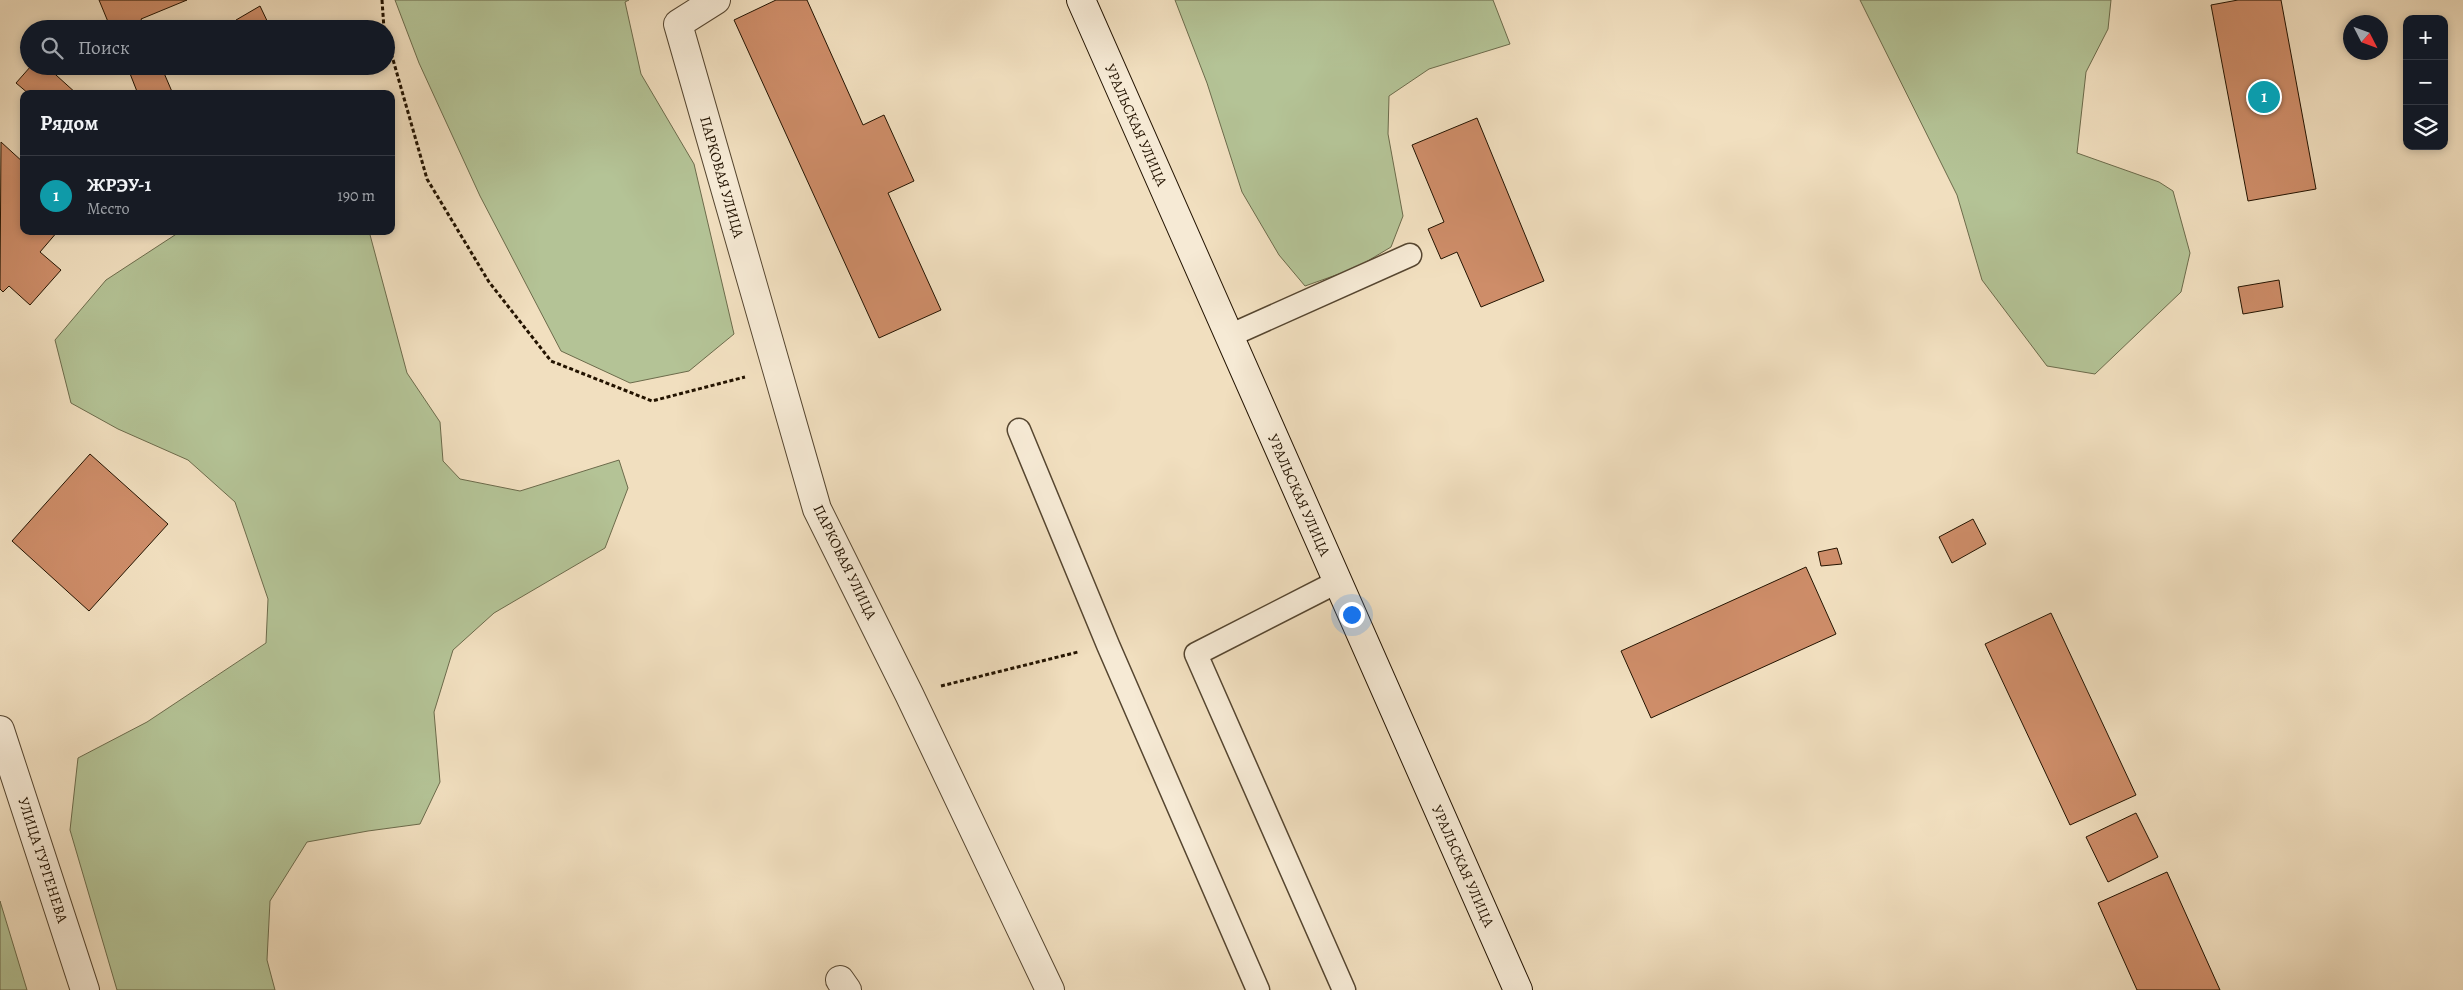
<!DOCTYPE html>
<html lang="ru">
<head>
<meta charset="utf-8">
<style>
	body { margin:0; font-family:Alegreya,serif; background:#242831; color:#f1f3f6 }
	.controls { position:absolute; right:15px; top:15px; display:grid; overflow:hidden; border-radius:10px; box-shadow:0 2px 8px #0003 }
	.controls button { width:45px; height:45px; display:grid; place-items:center; padding:0; border:0; border-bottom:1px solid #363941; background:#171b24; color:#f1f3f6; font:25px sans-serif }
	.compass { position:absolute; left:2343px; top:15px; width:45px; height:45px; border-radius:50%; background:#171b24; box-shadow:0 2px 8px #0003; rotate:132deg }
	.you { position:absolute; left:1351px; top:614px; width:18px; height:18px; margin:-12px; border:4px solid #fff; border-radius:50%; background:#1a73e8; box-shadow:0 0 0 8px #1a73e833 }
	.badge { display:grid; place-items:center; width:32px; height:32px; border-radius:50%; background:#8c9099; color:#fff; font-size:16px; font-weight:700 }
	.pin { position:absolute; translate:-50% -50%; border:2px solid #fff; box-shadow:0 1px 5px #0006 }
	.list { margin:0; padding:0; list-style:none }
	h2 { display:flex; justify-content:space-between; align-items:center; height:65px; margin:0; padding:0 20px; font-size:21px }
	h2 small { font-size:16px; font-weight:400; color:#9ea1a6 }
	.list li { display:grid; grid-template-columns:32px 1fr auto; gap:15px; align-items:center; box-sizing:border-box; height:80px; padding:0 20px; border-top:1px solid #363941 }
	.list b { display:block; font-size:19px; white-space:nowrap }
	.list p { margin:0; font-size:16px; white-space:nowrap; color:#9ea1a6 }
	.list em { font-size:16px; font-style:normal; color:#9ea1a6 }
	.icon { flex:none; width:28px; height:28px; fill:none; stroke:currentColor; stroke-width:2; stroke-linecap:round; stroke-linejoin:round }
	.map { position:relative; flex:none; width:2463px; height:990px; overflow:hidden }
	.search { position:absolute; background:#171b24; box-shadow:0 2px 8px #0003; left:20px; top:20px; width:375px; height:55px; display:flex; align-items:center; gap:12px; box-sizing:border-box; padding:0 18px; border-radius:28px; color:#9ea1a6; font-size:19px }
	.panel { position:absolute; background:#171b24; box-shadow:0 2px 8px #0003; left:20px; top:90px; width:375px; height:145px; border-radius:10px }
	.map>svg:first-child { display:block }
	.green { fill:#b4c396; stroke:#6c6b4b }
	.building { fill:#ce8d69; stroke:#231300 }
	.lines { fill:none; stroke-linecap:round; stroke-linejoin:round }
	.lane-casing { stroke:#564630; stroke-width:25 }
	.street-casing { stroke:#564630; stroke-width:30 }
	.secondary-casing { stroke:#231300; stroke-width:30 }
	.path { stroke:#231300; stroke-width:3; stroke-dasharray:4 2.5; stroke-linecap:butt }
	.lane { stroke:#f6ead5; stroke-width:22 }
	.street { stroke:#f6ead5; stroke-width:28 }
	.secondary { stroke:#f6ead5; stroke-width:28 }
	.labels { text-anchor:middle; dominant-baseline:central; stroke-width:5; stroke-linejoin:round; paint-order:stroke }
	.street-label { font-size:15px; fill:#231300; stroke:#f6ead5 }
</style>
</head>
<body>
<div class="map">
<svg width="2463" height="990" viewBox="0 0 2463 990">
	<rect width="100%" height="100%" fill="#f1dfbf"/>
	<filter id="stains"><feTurbulence type="fractalNoise" baseFrequency=".004" numOctaves="4"/><feColorMatrix values="0 0 0 0 .2 0 0 0 0 .09 0 0 0 0 .02 0 0 0 .5 -.17"/></filter>
	<radialGradient id="worn" r=".72"><stop offset=".6" stop-color="#630" stop-opacity="0"/><stop offset="1" stop-color="#630" stop-opacity=".3"/></radialGradient>
	<g class="green">
		<polygon points="395,0 629,0 625,2 641,74 694,164 734,334 689,371 630,383 561,351 480,196 419,63"/>
		<polygon points="1175,0 1493,0 1510,44 1429,69 1389,96 1388,134 1403,216 1391,247 1356,268 1305,286 1279,255 1242,192 1207,83"/>
		<polygon points="1860,0 2111,0 2108,29 2086,72 2077,153 2159,182 2173,191 2190,253 2181,292 2095,374 2047,366 1982,280 1957,195"/>
		<polygon points="181,231 369,231 407,373 440,422 443,461 460,479 520,491 619,460 628,488 605,548 494,613 453,650 434,712 440,782 420,824 368,831 307,842 270,901 267,960 275,990 117,990 70,830 78,758 147,722 266,643 268,599 235,502 188,460 118,429 71,403 55,340 106,280"/>
		<polygon points="0,901 27,990 0,990"/>
	</g>
	<g class="building">
		<polygon points="99,0 187,0 141,19 145,29 111,29"/>
		<polygon points="776,0 807,0 863,125 884,115 914,181 888,193 941,310 879,338 734,20"/>
		<polygon points="2238,0 2281,0 2316,189 2248,201 2211,5"/>
		<polygon points="260,6 271,29 240,29 236,20"/>
		<polygon points="31,66 46,66 77,94 29,94 16,83"/>
		<polygon points="127,66 161,66 173,94 138,94"/>
		<polygon points="1477,118 1544,281 1481,307 1457,252 1441,259 1428,229 1444,222 1412,145"/>
		<polygon points="1,142 24,163 24,231 58,231 40,252 61,270 30,305 9,286 3,292 0,289"/>
		<polygon points="2279,280 2283,307 2243,314 2238,287"/>
		<polygon points="90,454 168,524 89,611 12,541"/>
		<polygon points="1973,519 1986,544 1952,563 1939,537"/>
		<polygon points="1837,548 1842,564 1821,566 1818,552"/>
		<polygon points="1806,567 1836,634 1651,718 1621,651"/>
		<polygon points="2051,613 2136,795 2070,825 1985,644"/>
		<polygon points="2136,813 2158,857 2108,882 2086,837"/>
		<polygon points="2167,872 2220,990 2137,990 2098,903"/>
	</g>
	<g class="lines">
		<defs>
			<g id="lane">
				<polyline points="1229,336 1410,255"/>
				<polyline points="1019,430 1108,645 1258,990"/>
				<polyline points="1337,582 1196,654 1344,990"/>
			</g>
			<g id="street">
				<polyline points="716,0 678,24 817,509 909,694 1050,990"/>
				<polyline points="0,730 85,990"/>
				<polyline points="840,980 847,990"/>
			</g>
			<polyline id="secondary" points="1081,0 1518,990"/>
		</defs>
		<use href="#lane" class="lane-casing"/>
		<use href="#street" class="street-casing"/>
		<use href="#secondary" class="secondary-casing"/>
		<g class="path">
			<polyline points="382,0 384,29"/>
			<polyline points="386,35 427,179 489,282 551,361 652,401 745,377"/>
			<polyline points="941,686 1078,652"/>
		</g>
		<use href="#lane" class="lane"/>
		<use href="#street" class="street"/>
		<use href="#secondary" class="secondary"/>
	</g>
	<g class="labels">
		<g class="street-label">
			<text transform="translate(1136 125) rotate(66)">УРАЛЬСКАЯ УЛИЦА</text>
			<text transform="translate(722 177) rotate(74)">ПАРКОВАЯ УЛИЦА</text>
			<text transform="translate(1299 495) rotate(66)">УРАЛЬСКАЯ УЛИЦА</text>
			<text transform="translate(845 562) rotate(64)">ПАРКОВАЯ УЛИЦА</text>
			<text transform="translate(43 860) rotate(72)">УЛИЦА ТУРГЕНЕВА</text>
			<text transform="translate(1463 866) rotate(66)">УРАЛЬСКАЯ УЛИЦА</text>
		</g>
	</g>
	<rect width="100%" height="100%" filter="url(#stains)"/>
	<rect width="100%" height="100%" fill="url(#worn)"/>
</svg>
<div class="controls">
<button>+</button>
<button>−</button>
<button><svg class="icon" aria-label="layers" viewBox="0 0 24 24"><path d="M12 4l9 5-9 5-9-5zM3 14l9 5 9-5"/></svg></button>
</div>
<svg class="compass" viewBox="-18 -18 36 36"><path d="M0-13l5 13h-10z" fill="#e53935"/><path d="M0 13l5-13h-10z" fill="#9ea1a6"/></svg>
<div class="you"></div>
<div class="pin badge" style="left:2264px;top:97px;background:#0f9aa8">1</div>
<div class="search"><svg class="icon" aria-label="search" viewBox="0 0 24 24"><circle cx="10" cy="10" r="6"/><path d="M15 15l6 6"/></svg>Поиск</div>
<section class="panel">
<h2>Рядом<small></small></h2>
<ul class="list">
<li><span class="badge" style="background:#0f9aa8">1</span><div><b>ЖРЭУ-1</b><p>Место</p></div><em>190 m</em></li>
</ul>
</section>
</div>
</body>
</html>
